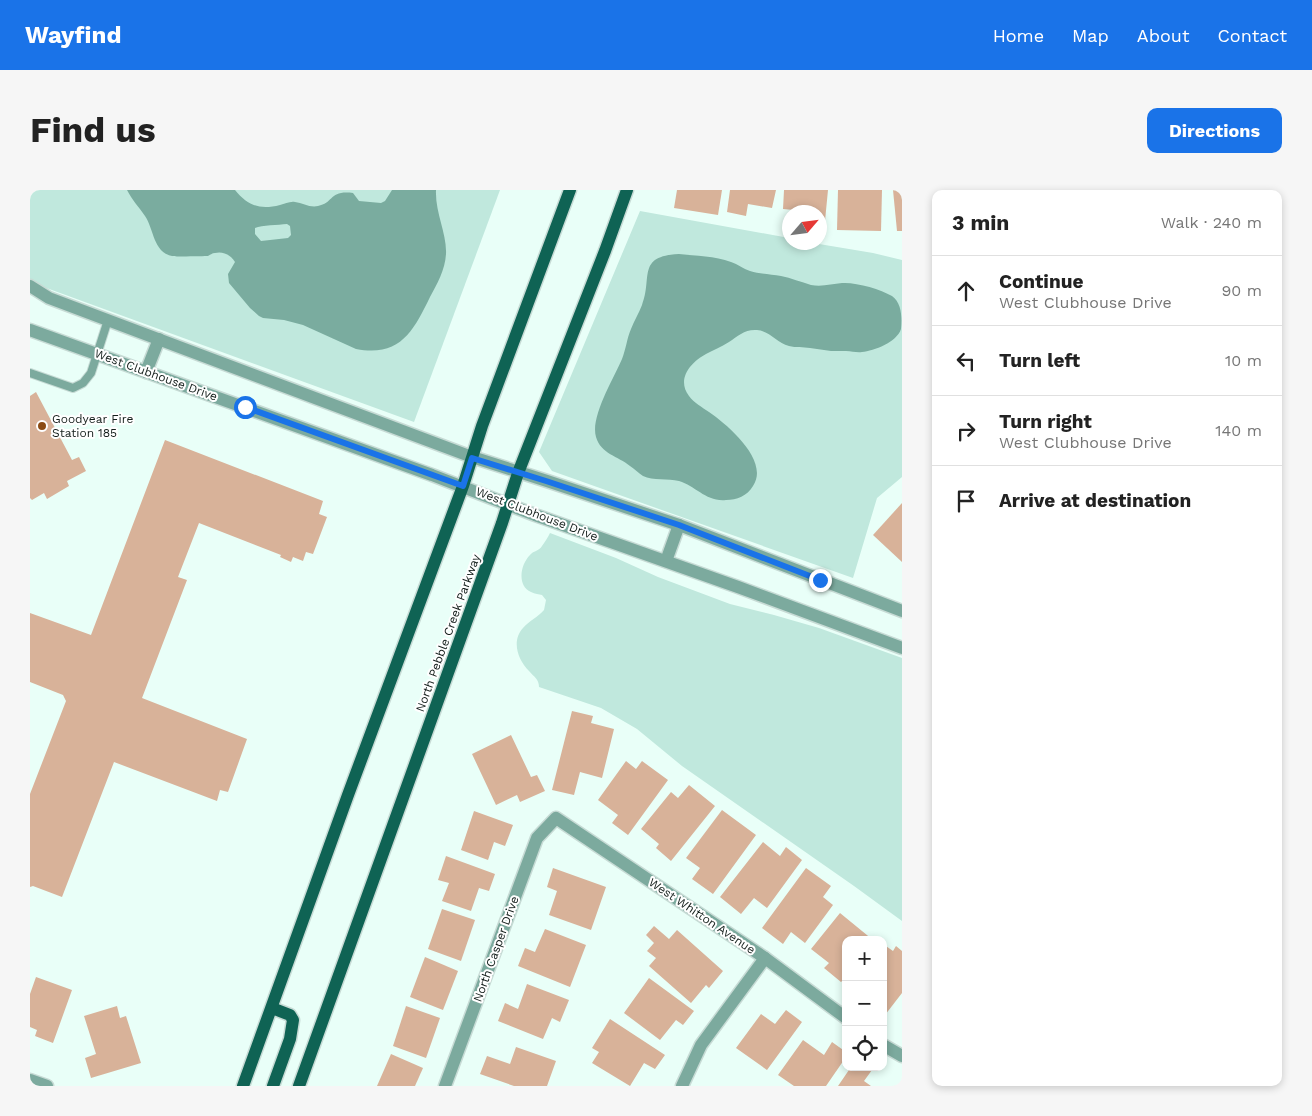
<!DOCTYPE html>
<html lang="en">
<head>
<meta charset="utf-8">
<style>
	body { margin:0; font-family:"Work Sans",sans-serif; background:#f6f6f6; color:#222 }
	.controls { position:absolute; right:15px; bottom:15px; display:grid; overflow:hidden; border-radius:10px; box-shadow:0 2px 8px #0003 }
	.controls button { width:45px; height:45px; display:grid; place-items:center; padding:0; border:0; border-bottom:1px solid #e0e0e0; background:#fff; color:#222; font:25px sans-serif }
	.compass { position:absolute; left:752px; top:15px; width:45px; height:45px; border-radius:50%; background:#fff; box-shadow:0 2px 8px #0003; rotate:62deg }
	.stop { position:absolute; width:15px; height:15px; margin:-11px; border:4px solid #1a73e8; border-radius:50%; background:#fff }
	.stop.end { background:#1a73e8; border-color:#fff; box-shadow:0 1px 5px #0008 }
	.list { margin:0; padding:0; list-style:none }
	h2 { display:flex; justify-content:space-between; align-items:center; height:65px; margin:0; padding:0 20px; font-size:21px }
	h2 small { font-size:16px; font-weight:400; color:#767676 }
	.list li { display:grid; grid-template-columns:32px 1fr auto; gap:15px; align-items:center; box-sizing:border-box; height:70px; padding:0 20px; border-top:1px solid #e0e0e0 }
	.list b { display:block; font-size:19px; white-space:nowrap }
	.list p { margin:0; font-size:16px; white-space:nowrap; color:#767676 }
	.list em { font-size:16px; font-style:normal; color:#767676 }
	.icon { flex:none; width:28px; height:28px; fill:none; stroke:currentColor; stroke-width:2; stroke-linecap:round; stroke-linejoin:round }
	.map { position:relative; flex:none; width:872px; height:896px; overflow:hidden; border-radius:10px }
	header { display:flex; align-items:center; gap:30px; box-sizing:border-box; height:70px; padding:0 25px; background:#1a73e8; color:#fff }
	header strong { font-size:24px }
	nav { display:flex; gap:28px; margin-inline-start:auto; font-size:18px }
	.intro { display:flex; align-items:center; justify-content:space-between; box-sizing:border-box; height:120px; padding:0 30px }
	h1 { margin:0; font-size:35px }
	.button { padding:12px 22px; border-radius:10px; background:#1a73e8; color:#fff; font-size:18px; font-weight:700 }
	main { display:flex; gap:30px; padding:0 30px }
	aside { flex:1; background:#fff; border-radius:10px; box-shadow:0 2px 8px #0003 }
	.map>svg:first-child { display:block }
	.green { fill:#c0e8dd }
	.water { fill:#7aac9f; fill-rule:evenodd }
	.building { fill:#d8b299 }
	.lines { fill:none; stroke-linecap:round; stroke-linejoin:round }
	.service-casing { stroke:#c7dbd5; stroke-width:10 }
	.minor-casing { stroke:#c7dbd5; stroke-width:15 }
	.tertiary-casing { stroke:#c7dbd5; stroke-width:15 }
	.primary-casing { stroke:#c7dbd5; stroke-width:15 }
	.service { stroke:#7caa9e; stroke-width:8 }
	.minor { stroke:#7caa9e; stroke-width:12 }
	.tertiary { stroke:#7caa9e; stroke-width:12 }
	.primary { stroke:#0f6354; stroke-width:12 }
	.route { stroke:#1a73e8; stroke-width:6 }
	.poi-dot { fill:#8b4b14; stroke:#fff; stroke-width:2 }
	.labels { text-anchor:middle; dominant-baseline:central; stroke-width:4; stroke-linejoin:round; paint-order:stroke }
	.street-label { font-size:12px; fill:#141e1b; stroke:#fff }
	.poi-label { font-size:12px; fill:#141e1b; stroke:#fff; text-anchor:start }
</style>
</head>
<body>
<header>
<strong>Wayfind</strong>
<nav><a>Home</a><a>Map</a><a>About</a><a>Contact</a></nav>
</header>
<div class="intro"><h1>Find us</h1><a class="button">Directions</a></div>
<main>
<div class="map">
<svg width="872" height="896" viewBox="0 0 872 896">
	<rect width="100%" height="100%" fill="#e9fff8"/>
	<g class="green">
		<polygon points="0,0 470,0 384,232 0,92"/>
		<polygon points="610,21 759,48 759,52 783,53 843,63 872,70 872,287 847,308 823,388 522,281 509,262"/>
		<path d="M520 343 586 368 628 387 700 414 744 425 789 438 872 468V731L824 696 652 576 607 539 571 518 509 497C509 489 504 487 499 481 488 470 481 451 493 438 499 431 508 427 514 420L516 410 512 405C509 404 505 404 501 402 487 396 490 375 500 365 503 361 509 361 512 356 515 352 518 347 520 343Z"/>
	</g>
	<g class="water">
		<path d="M97 0H205C218 16 230 20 250 15 255 14 260 11 265 12 273 13 280 18 288 16 304 13 299 0 323 3L329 11 351 13 355 11 362 0H406C405 23 417 43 416 64 415 80 407 94 400 107 383 142 370 167 326 159L273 135 254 130 233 128 229 126 220 118 199 93 198 84 205 72C201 65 193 61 185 63 182 63 180 65 178 66 176 66 145 67 142 66 123 62 124 39 115 26 109 17 102 10 97 0ZM257 34 260 36 261 45 258 48 231 51 225 44V38C232 35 248 35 257 34Z"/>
		<path d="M649 64C666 66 685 66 701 72 708 74 713 79 720 81 730 84 741 84 751 86 761 88 771 92 781 95 792 97 802 94 812 93 826 92 850 99 862 106 872 113 872 128 871 139 867 152 844 161 832 162 827 163 822 161 816 161 811 161 806 161 801 161 794 160 787 159 780 158 773 157 766 158 759 156 747 153 740 141 727 140 715 139 708 146 699 152 691 157 683 160 676 164 661 172 646 189 659 206 664 213 672 217 679 222 698 235 740 271 723 296 717 306 707 310 696 310 676 312 666 296 649 291 638 288 623 291 613 286 608 283 605 279 600 276 588 266 571 264 566 247 560 227 584 188 592 169 596 159 597 148 601 139 604 131 609 123 612 115 623 88 606 66 649 64Z"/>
	</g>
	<g class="building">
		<polygon points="647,0 692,0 688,25 644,18"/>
		<polygon points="700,0 746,0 742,18 718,14 716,26 697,22"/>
		<polygon points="754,0 798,0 795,31 789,31 789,22 764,22 764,20 753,19"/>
		<polygon points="808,0 852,0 851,41 807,40"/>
		<polygon points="863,0 872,0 872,41 867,41"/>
		<polygon points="6,202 42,270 49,267 56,281 37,291 39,296 17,309 14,303 2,310 0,308 0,206"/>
		<polygon points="135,250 293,311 289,324 297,327 283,364 276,362 273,371 263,367 261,372 250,367 251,365 169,333 148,387 157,390 112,508 217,549 198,602 190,600 187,611 84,572 32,707 3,696 0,697 0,604 36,511 33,505 0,492 0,423 61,445"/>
		<polygon points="872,313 872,372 843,345"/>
		<polygon points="542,521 563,526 561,533 584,539 572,588 550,582 544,605 522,600"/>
		<polygon points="481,545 501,587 507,585 515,601 490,612 487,605 466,615 442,564"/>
		<polygon points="596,571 606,579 612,571 638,590 598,645 582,633 588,625 568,610"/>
		<polygon points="659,595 685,616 641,671 626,658 629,654 611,639 641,602 648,608"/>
		<polygon points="692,620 726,645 683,704 662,689 670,678 656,668"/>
		<polygon points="444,621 483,635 475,656 464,652 458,670 431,660"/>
		<polygon points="733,652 750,666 756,657 772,670 737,718 724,708 711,724 690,707"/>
		<polygon points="416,666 465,684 459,701 449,698 441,721 412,711 419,693 408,690"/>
		<polygon points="523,678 576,697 561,740 519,725 527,701 517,697"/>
		<polygon points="776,678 801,696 793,707 803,715 775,753 761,742 753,754 732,738"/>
		<polygon points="412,719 445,730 431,771 398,759"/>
		<polygon points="810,723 843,750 816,750 816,787 811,792 794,778 799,773 781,759"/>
		<polygon points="624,736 639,749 647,740 693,781 679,798 676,795 661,813 619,776 626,768 617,761 624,753 616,745"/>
		<polygon points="515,739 556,755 540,797 488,776 495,758 505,762"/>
		<polygon points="853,754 863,761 866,756 872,761 872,803 855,825 853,823"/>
		<polygon points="395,767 428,781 413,820 380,807"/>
		<polygon points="6,787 42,800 23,853 5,846 7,840 0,837 0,804"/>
		<polygon points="619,788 664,821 653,835 646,830 630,850 594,823"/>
		<polygon points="497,794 539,810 530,832 522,828 513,849 468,831 475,813 488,819"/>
		<polygon points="87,816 90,828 96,826 111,873 61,888 55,868 66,864 54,826"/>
		<polygon points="376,816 410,828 396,868 363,856"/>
		<polygon points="756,820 772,832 737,880 706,858 731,824 745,834"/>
		<polygon points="580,829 635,865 625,879 614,873 600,896 562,873 569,862 562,858"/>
		<polygon points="773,850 794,865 802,852 816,862 816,867 796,896 764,896 748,885"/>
		<polygon points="486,857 526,871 517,896 484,896 450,884 457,866 480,874"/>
		<polygon points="361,864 393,878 385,896 347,896"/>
		<polygon points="821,877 838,877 842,880 834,891 841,896 808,896"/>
	</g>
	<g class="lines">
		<defs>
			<polyline id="service" points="0,183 43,198 53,193 61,183 78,130"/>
			<g id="minor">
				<polyline points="853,855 872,866"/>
				<polyline points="0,890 17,896"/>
				<polyline points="415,896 507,648 526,628 735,768 816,828"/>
				<polyline points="652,896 671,855 735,768"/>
			</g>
			<g id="tertiary">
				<polyline points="0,96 19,108 442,267 517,291 649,335 872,421"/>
				<polyline points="0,140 402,285 505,325 708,397 872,458"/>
				<polyline points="116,182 129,149"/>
				<polyline points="636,371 649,335"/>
			</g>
			<g id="primary">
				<polyline points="242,818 260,825 263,830 260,849 243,896"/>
				<polyline points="213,896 318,605 433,296 452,236 540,0"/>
				<polyline points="269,896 472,333 488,283 575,61 597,0"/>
			</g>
		</defs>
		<use href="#service" class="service-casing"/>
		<use href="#minor" class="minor-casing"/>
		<use href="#tertiary" class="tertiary-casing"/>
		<use href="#primary" class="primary-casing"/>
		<use href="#service" class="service"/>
		<use href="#minor" class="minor"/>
		<use href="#tertiary" class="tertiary"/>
		<use href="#primary" class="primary"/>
	</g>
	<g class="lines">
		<polyline class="route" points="215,217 433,296 442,268 516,291 649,335 790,390"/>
	</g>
	<circle class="poi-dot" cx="12" cy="236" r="5"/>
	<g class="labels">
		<g class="street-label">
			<text transform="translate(126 185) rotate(20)">West Clubhouse Drive</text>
			<text transform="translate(507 324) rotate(21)">West Clubhouse Drive</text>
			<text transform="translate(418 443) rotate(-70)">North Pebble Creek Parkway</text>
			<text transform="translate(672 726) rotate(34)">West Whitton Avenue</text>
			<text transform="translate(466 759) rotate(-70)">North Casper Drive</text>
		</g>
		<g class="poi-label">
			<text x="22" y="229">Goodyear Fire<tspan x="22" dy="14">Station 185</tspan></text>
		</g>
	</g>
</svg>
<div class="controls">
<button>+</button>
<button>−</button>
<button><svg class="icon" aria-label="locate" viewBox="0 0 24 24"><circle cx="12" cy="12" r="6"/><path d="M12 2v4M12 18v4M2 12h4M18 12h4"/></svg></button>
</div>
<svg class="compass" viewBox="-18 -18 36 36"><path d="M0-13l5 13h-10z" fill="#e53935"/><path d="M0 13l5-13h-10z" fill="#767676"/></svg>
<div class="stop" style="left:215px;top:217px"></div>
<div class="stop end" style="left:790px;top:390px"></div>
</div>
<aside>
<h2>3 min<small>Walk · 240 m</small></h2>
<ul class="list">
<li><svg class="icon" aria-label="ahead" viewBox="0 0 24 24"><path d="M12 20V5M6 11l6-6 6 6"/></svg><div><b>Continue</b><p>West Clubhouse Drive</p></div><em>90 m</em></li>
<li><svg class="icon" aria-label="left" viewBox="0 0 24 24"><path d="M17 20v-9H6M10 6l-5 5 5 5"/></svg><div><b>Turn left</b></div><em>10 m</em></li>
<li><svg class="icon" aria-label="right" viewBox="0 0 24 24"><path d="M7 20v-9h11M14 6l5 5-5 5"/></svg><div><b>Turn right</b><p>West Clubhouse Drive</p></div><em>140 m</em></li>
<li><svg class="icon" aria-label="arrive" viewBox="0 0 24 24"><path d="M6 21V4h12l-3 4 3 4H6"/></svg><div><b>Arrive at destination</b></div></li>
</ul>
</aside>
</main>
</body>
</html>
